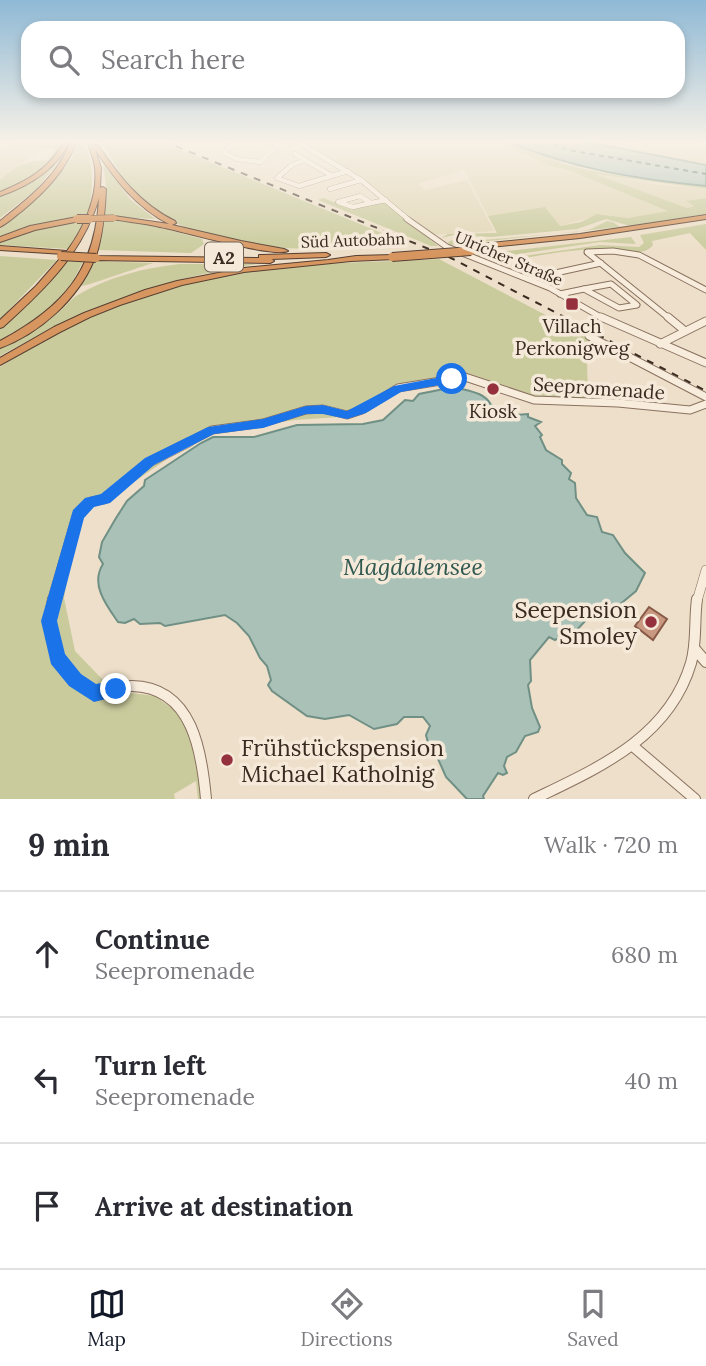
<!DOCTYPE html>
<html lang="en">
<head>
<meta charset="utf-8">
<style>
	body { margin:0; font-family:Lora,serif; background:#f2f2f3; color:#2b2b33 }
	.stop { position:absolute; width:21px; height:21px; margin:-16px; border:5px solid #1a73e8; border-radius:50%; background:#fff }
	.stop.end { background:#1a73e8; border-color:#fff; box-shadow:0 2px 7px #0008 }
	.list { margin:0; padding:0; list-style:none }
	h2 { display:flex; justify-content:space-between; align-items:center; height:91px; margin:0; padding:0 28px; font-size:30px }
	h2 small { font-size:23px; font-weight:400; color:#7c7c81 }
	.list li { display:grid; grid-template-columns:46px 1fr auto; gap:21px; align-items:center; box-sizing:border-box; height:126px; padding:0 28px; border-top:2px solid #e1e1e2 }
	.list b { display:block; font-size:26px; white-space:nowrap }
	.list p { margin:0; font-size:23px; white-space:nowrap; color:#7c7c81 }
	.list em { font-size:23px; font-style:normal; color:#7c7c81 }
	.icon { flex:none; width:38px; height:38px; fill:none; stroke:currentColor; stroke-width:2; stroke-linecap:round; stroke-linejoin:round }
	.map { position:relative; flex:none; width:706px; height:799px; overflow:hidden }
	.search { position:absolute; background:#fff; box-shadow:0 4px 10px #0003; left:21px; right:21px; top:21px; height:77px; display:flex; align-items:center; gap:18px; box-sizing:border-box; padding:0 24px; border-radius:21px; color:#7c7c81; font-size:26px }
	.sheet { height:469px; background:#fff }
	nav { display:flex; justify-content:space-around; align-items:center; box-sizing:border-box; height:98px; border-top:2px solid #e1e1e2; background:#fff; font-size:19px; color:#7c7c81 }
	nav a { display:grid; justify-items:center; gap:4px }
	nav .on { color:#111827 }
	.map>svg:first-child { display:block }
	.farmland { fill:#e2d7b7 }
	.green { fill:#cacb9d }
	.water { fill:#aac1b8; stroke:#709085; stroke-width:2 }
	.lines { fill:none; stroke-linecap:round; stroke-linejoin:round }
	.ferry { stroke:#315952; stroke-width:2; stroke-dasharray:5 4.5; stroke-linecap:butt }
	.building { fill:#c99881; stroke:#875946; stroke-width:2 }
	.minor-far4-casing { stroke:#89715f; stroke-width:5 }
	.minor-far3-casing { stroke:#89715f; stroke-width:7 }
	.minor-far2-casing { stroke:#89715f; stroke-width:9 }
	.minor-far1-casing { stroke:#89715f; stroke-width:10 }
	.minor-casing { stroke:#89715f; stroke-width:12 }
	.highway-casing { stroke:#574032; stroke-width:2 }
	.minor-far4 { stroke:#f8eddd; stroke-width:4.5 }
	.minor-far3 { stroke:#f8eddd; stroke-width:5 }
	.minor-far2 { stroke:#f8eddd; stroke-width:7 }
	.minor-far1 { stroke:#f8eddd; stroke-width:9 }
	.minor { stroke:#f8eddd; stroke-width:10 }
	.highway { fill:#d79660; fill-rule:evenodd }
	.rail { stroke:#3a2b21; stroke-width:2; stroke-dasharray:7 7; stroke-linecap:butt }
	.highway-bridge-far1-casing { stroke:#574032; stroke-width:7; stroke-linecap:butt }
	.highway-bridge-casing { stroke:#574032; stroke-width:10; stroke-linecap:butt }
	.highway-bridge-far1 { stroke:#d79660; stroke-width:6 }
	.highway-bridge { stroke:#d79660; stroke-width:8 }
	.route { fill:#1a73e8 }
	.poi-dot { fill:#95313c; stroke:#f5ead9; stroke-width:2.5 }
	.labels { text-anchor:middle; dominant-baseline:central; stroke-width:7; stroke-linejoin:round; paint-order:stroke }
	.far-street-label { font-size:16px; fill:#3a2b21; stroke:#f5ead9 }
	.shield { fill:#f5ead9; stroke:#726458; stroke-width:2 }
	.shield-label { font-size:18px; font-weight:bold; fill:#3a2b21 }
	.poi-label { font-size:19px; fill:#3a2b21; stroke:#f5ead9 }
	.street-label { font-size:19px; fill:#3a2b21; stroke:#f5ead9 }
	.near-poi-label { font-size:23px; fill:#3a2b21; stroke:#f5ead9; text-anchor:end }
	.near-water-label { font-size:24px; font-style:italic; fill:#315952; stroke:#f5ead9 }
</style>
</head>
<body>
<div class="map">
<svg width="706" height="799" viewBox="0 0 706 799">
	<rect width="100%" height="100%" fill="#eddfc9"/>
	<g class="farmland">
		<polygon points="0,141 10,141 8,146 44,147 0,180"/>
		<polygon points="299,141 497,141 550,166 568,170 669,211 628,218 603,214 559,226 545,207 488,216 464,170 417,184 425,190 467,180 494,231 430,235 371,185"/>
		<polygon points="592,141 632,144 689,141 706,146 706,163 651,155"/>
		<polygon points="590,173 661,185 706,189 706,198 688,201 695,206 687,208"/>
	</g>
	<g class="green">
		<path d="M10 141H66C47 166 32 182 0 191V180C18 165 25 161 48 160L55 149 7 146Z"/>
		<path d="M78 141H84C95 168 93 189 88 217L26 227 0 237V229C21 210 75 170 78 141Z"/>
		<path d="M101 141H159L389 236 408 246C326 250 206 259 140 199 124 184 113 160 101 141Z"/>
		<path d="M497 141C520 141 545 158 568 165 613 177 659 181 706 186V189L595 174 687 208 694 206 686 201 706 198V214L630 226 606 219 577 229 491 237 454 235 441 238 448 234 497 233 488 216 545 207 560 226 581 222 597 214 628 218 668 211 568 170 550 166Z"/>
		<path d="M62 157 36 190 0 218V195C24 185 43 175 62 157Z"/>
		<polygon points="103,164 131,200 155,219 104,216 107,193"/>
		<polygon points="323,198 347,207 386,202 438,246 431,246 318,200"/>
		<path d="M86 220 69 249 0 245V242C28 230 56 224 86 220Z"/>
		<polygon points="105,220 148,224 202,239 204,244 191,253 98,250"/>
		<polygon points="607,221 613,222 620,227 450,245 448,242 457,238 482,240 577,232 591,229"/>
		<path d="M706 224V250L690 233 652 241 653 245C644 256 630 251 617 250 577 246 532 257 492 264L489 261 600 245 639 247 644 243 640 235Z"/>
		<polygon points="631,237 636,244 600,242 491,258 474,255"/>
		<polygon points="0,256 57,260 0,319"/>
		<path d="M439 259 595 341 568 353 587 361 588 399 527 395 474 376 414 383 355 416 295 420 210 433 193 441 111 498 92 506 83 515 76 532 64 598 75 651 103 680 123 692 155 696 182 716 198 755 203 799H198L196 781 174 794 175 799H0V367C63 325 136 295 210 278 284 262 363 263 439 259Z"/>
		<path d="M65 261H83C64 304 39 319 0 341V328L29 302Z"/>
		<path d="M94 261 154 263C141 266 86 287 80 286Z"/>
		<path d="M180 264H257C159 279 86 307 0 356V348C20 339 39 328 56 314 63 309 69 301 76 296 108 277 143 268 180 264Z"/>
	</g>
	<g class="water">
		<path d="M507 141H582L706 165V186C636 179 572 169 507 141Z"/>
		<path d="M454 387C468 391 485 392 491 405L500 409 509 408 515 415 528 414V417L541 422 535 426 542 435 540 437 546 450 562 460V464L571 473 569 479 575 483 576 498 587 515 597 517 602 532 613 535 625 553 645 573 636 591 612 611 609 608 603 613 604 617 597 620 587 619 573 634 568 632 555 640 549 637 530 660 531 681 528 685 532 708 540 727 538 732 525 736 516 752 507 757 504 766 507 773 503 775 498 773 483 796 484 799H467L446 777 435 752 429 747 426 735 430 726 423 717H404L397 724 374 729 349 715 325 719 307 716 272 691 268 685 271 680 267 666 260 658 249 636 237 623 225 615 165 626 160 623 140 624 134 619 125 623 118 622C106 605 90 584 103 564L99 557 102 542 116 518 127 501 144 486 145 480 201 443 213 437H254L297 425 363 424 383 420 405 400 413 401 419 394Z"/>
	</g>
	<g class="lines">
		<polyline class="ferry" points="544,141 568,150 706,174"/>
	</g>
	<polygon class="building" points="649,607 667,619 653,640 635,626"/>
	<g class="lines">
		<defs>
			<g id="minor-far4">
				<polyline points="296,141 361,180 409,220"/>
				<polyline points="280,143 260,162 237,159 224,153 232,145 294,141"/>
				<polyline points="295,154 332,176"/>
				<polyline points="305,160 292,165 277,178 299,186 348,171"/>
				<polyline points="330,189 361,180"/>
				<polygon points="360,196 371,203 353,207 338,202"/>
				<polyline points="371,203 386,200"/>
			</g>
			<g id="minor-far3">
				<polyline points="407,219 447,247 550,288 604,319"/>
				<polyline points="587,252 613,251 639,255 706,290"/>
				<polyline points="588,253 670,319"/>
				<polyline points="528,279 601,263"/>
				<polygon points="611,284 637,305 619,308 584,289"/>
				<polyline points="560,294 584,289"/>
			</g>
			<g id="minor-far2">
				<polyline points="601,317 706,363"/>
				<polyline points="668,317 685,331"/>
				<polyline points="589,336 706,397"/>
				<polyline points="660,344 706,321"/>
				<polyline points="185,444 212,430 263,423 306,410 323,409 347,415 362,410 398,388 465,377 534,400 618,403 690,410 706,404"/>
			</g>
			<g id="minor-far1">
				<polyline points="52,601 77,515 90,502 105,499 150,462 189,442"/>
				<polyline points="697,601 706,570"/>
			</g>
			<g id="minor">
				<path d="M53 599C44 639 58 673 94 693 106 691 119 686 132 686 193 687 202 753 206 799"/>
				<polyline points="694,648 706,662"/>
				<polyline points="634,747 695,799"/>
				<path d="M534 799C598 768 669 738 691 663 697 643 694 620 697 599"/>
			</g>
			<g id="highway">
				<path d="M64 141H70C56 170 29 186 0 196V192C27 181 51 168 64 141Z"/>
				<path d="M71 141H77C66 170 46 191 22 211 15 216 8 223 0 227V221C29 198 57 177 71 141Z"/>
				<path d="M87 141H93L94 145H98C119 176 140 204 175 221L176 223 172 225 241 241 284 249 288 251C273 258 182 231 160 227 144 223 128 222 112 219V217L114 216 169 224C136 207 115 180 95 149L101 168 100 188 103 187 106 189C105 212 103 234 96 256L259 258V255H262L326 253 330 255 326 257 272 259 274 261 270 263 94 260C78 299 39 334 0 348V341C63 307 95 272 99 198 83 253 45 289 3 327L0 328V320L36 286 64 254 0 250V246L67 251C84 228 98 197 95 168 94 159 90 150 87 141Z"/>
				<polygon points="706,215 706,219 580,238 462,250 458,248 462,246 580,234"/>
				<polygon points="77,217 81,219 80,221 35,230 0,242 0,237 30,226"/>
				<polygon points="392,255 395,255 395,259 351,261 244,272 182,285 120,305 90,317 60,332 0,365 0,358 54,327 84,313 145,290 177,281 244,268 328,260 356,256"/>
			</g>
		</defs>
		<use href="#minor-far4" class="minor-far4-casing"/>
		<use href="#minor-far3" class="minor-far3-casing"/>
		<use href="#minor-far2" class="minor-far2-casing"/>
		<use href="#minor-far1" class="minor-far1-casing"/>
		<use href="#minor" class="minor-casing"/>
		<use href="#highway" class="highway-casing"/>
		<use href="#minor-far4" class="minor-far4"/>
		<use href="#minor-far3" class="minor-far3"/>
		<use href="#minor-far2" class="minor-far2"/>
		<use href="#minor-far1" class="minor-far1"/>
		<use href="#minor" class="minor"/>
		<use href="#highway" class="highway"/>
		<polyline class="rail" points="163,141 451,258 706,391"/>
		<defs>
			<polyline id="highway-bridge-far1" points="77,219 114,218"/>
			<g id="highway-bridge">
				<polyline points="77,219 89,219"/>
				<polyline points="61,256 96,258"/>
				<polyline points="392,257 471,251"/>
			</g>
		</defs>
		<use href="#highway-bridge-far1" class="highway-bridge-far1-casing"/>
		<use href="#highway-bridge" class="highway-bridge-casing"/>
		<use href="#highway-bridge-far1" class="highway-bridge-far1"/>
		<use href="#highway-bridge" class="highway-bridge"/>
	</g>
	<linearGradient id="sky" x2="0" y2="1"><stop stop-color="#8fb9d5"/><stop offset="0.56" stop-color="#f7f1e7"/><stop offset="1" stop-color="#f7f1e7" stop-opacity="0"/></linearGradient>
	<rect width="706" height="253" fill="url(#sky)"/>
	<polygon class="route" points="452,375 457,379 456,382 401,392 366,413 347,419 323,414 306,414 263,428 214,434 154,465 110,503 94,507 84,518 57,621 65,654 81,674 96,684 116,680 122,683 125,689 122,695 94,702 69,686 51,664 41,621 73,510 85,498 101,494 145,458 208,427 263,419 306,406 323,405 347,411 394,386"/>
	<g class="poi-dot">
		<rect x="565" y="297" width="14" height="14" rx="3.5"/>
		<circle cx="493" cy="389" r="7"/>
		<circle cx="651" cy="622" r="7"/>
		<circle cx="227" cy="760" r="7"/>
	</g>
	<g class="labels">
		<g class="far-street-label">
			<text transform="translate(353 240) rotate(-2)">Süd Autobahn</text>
			<text transform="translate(509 258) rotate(23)">Ulricher Straße</text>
		</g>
		<rect class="shield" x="205" y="242.5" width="38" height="29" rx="5"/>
		<g class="shield-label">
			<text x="224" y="257">A2</text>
		</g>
		<g class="poi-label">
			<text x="572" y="326">Villach<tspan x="572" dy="22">Perkonigweg</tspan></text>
			<text x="493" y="411">Kiosk</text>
		</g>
		<g class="street-label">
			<text transform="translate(599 388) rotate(4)">Seepromenade</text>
		</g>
		<g class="near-poi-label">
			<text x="637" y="609">Seepension<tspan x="637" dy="26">Smoley</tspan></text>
			<text x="241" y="747" text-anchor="start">Frühstückspension<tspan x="241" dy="26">Michael Katholnig</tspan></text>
		</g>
		<g class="near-water-label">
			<text x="413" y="566">Magdalensee</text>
		</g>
	</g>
</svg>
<div class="stop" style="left:452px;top:379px"></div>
<div class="stop end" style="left:116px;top:689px"></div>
<div class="search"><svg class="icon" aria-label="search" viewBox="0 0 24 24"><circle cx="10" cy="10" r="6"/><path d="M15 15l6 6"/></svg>Search here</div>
</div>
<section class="sheet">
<h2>9 min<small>Walk · 720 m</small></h2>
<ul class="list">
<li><svg class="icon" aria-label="ahead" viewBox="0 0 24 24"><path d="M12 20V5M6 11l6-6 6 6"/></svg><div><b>Continue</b><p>Seepromenade</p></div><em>680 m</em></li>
<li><svg class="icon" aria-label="left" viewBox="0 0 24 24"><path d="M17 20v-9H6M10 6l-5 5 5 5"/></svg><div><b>Turn left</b><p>Seepromenade</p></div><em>40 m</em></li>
<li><svg class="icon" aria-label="arrive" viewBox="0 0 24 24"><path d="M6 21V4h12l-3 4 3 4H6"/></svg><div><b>Arrive at destination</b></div></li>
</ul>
</section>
<nav>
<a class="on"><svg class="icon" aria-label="map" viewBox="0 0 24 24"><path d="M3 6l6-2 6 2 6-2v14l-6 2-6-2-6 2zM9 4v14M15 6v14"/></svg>Map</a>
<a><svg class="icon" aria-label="directions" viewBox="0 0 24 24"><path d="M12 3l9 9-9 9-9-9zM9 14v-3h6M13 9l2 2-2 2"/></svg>Directions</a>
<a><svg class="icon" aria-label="saved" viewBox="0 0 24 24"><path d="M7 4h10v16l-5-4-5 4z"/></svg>Saved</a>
</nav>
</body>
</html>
